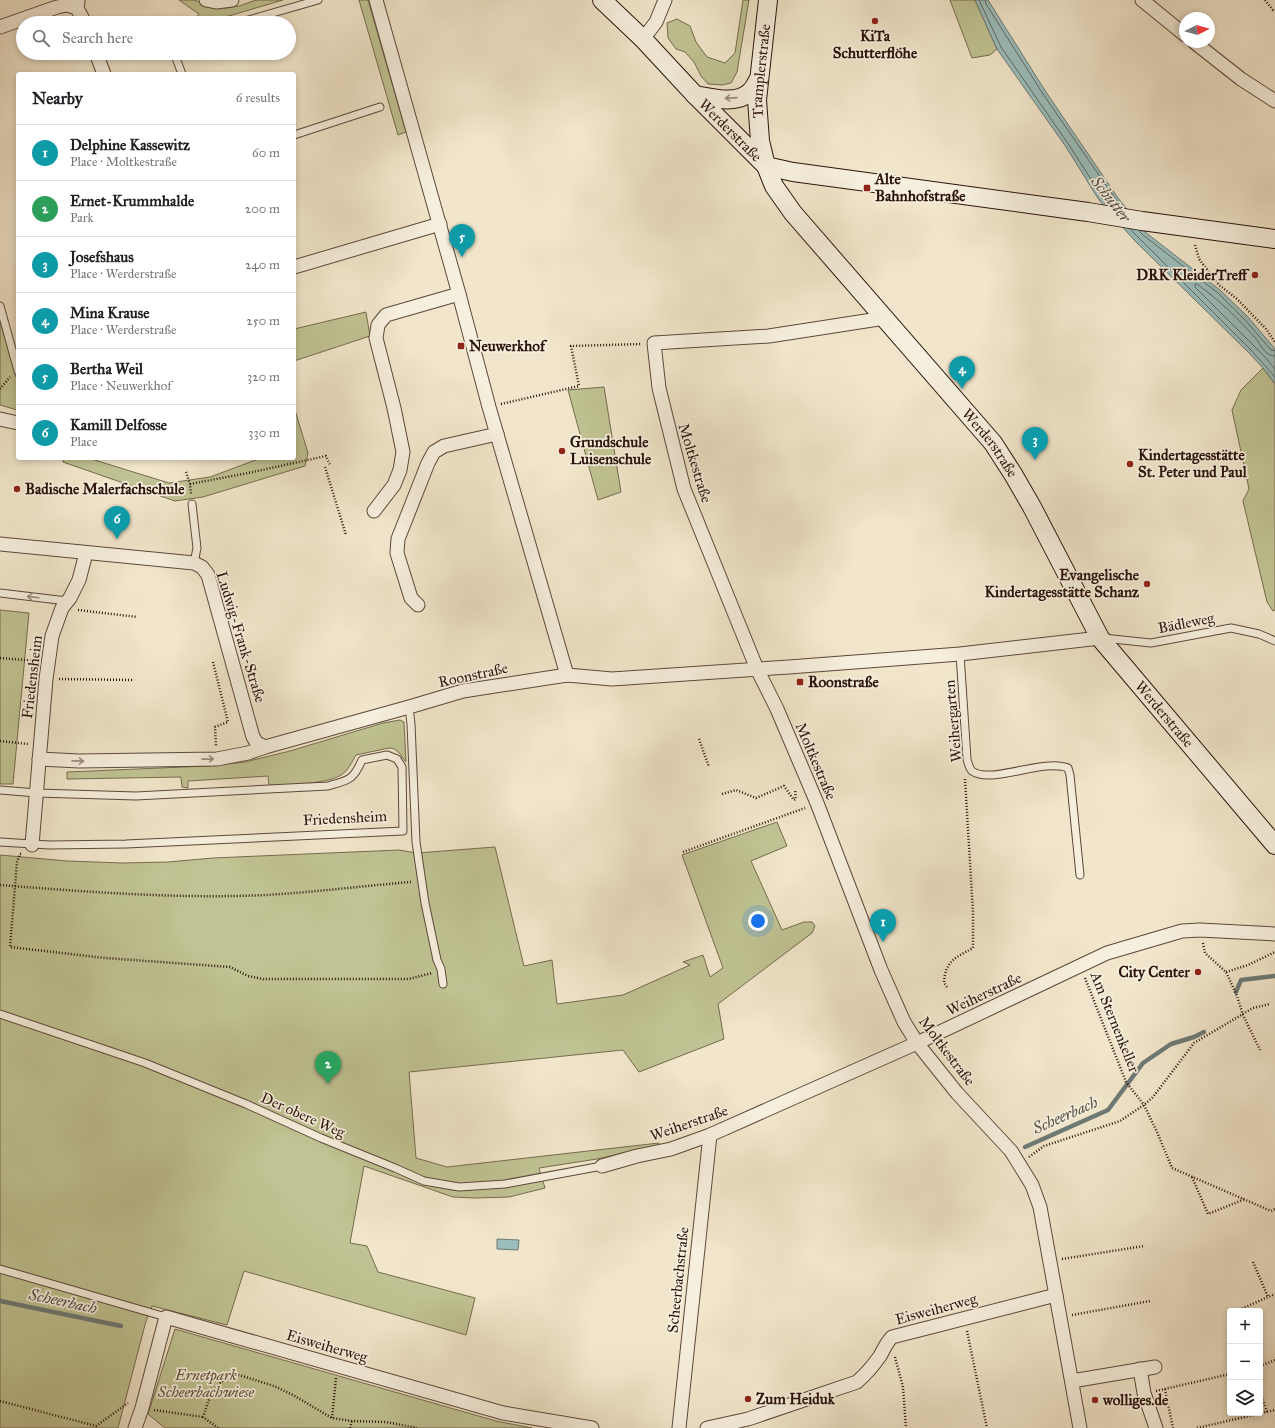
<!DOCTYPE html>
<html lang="en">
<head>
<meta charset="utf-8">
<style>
	body { margin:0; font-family:"IM FELL Great Primer",serif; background:#f2f2f2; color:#202124 }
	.controls { position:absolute; right:12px; bottom:12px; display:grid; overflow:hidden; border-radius:4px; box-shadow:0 2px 6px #0003 }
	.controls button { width:36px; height:36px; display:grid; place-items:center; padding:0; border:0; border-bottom:1px solid #e0e0e0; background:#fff; color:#202124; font:20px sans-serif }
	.compass { position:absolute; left:1179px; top:12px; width:36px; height:36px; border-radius:50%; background:#fff; box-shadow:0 2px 6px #0003; rotate:84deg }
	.you { position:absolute; left:758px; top:921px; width:14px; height:14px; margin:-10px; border:3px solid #fff; border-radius:50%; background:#1a73e8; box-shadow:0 0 0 6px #1a73e833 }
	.badge { display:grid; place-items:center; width:26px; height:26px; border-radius:50%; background:#8f2418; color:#fff; font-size:13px; font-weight:700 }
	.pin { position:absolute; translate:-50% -33px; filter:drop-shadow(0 1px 2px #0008) }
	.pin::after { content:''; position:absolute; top:21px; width:14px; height:12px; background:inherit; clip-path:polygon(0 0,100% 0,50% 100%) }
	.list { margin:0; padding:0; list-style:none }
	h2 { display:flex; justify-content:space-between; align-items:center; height:52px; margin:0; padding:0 16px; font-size:17px }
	h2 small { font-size:13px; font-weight:400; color:#757577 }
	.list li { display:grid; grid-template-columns:26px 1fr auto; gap:12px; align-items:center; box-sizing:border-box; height:56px; padding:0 16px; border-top:1px solid #e0e0e0 }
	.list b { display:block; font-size:15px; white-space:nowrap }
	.list p { margin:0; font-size:13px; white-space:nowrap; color:#757577 }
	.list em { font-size:13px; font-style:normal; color:#757577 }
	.icon { flex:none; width:22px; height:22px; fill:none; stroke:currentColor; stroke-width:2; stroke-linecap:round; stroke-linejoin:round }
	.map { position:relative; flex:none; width:1275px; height:1428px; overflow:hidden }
	.search { position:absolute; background:#fff; box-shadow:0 2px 6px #0003; left:16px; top:16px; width:280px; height:44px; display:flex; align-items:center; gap:10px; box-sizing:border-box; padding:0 14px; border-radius:22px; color:#757577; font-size:15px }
	.panel { position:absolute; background:#fff; box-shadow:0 2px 6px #0003; left:16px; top:72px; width:280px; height:388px; border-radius:4px }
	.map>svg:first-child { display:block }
	.green { fill:#c0c393; stroke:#766b4f }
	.water { fill:#9bbebc; stroke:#6e7a75 }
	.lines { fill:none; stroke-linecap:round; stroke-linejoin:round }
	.shore { stroke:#636864; stroke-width:1 }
	.stream { stroke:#6e7a75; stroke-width:4.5 }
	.lane-casing { stroke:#5c483b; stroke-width:9 }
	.street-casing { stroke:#5c483b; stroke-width:15 }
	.secondary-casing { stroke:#2b130b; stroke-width:20 }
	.path { stroke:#2b130b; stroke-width:2.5; stroke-dasharray:1 2; stroke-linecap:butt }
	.lane { stroke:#f6efdd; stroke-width:7 }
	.street { stroke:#f6efdd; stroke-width:13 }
	.secondary { stroke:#f6efdd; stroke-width:18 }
	.oneway { stroke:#9b8c7e }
	.poi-dot { fill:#8f2418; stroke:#f6efdd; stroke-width:1.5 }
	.labels { text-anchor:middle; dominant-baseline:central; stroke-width:3.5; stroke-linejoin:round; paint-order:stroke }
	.poi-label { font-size:15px; font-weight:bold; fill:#2b130b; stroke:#f6efdd; text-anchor:start }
	.street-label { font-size:15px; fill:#2b130b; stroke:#f6efdd }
	.park-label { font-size:15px; font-style:italic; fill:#5f513b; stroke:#f6efdd }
	.water-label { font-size:16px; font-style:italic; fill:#524f49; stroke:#f6efdd }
</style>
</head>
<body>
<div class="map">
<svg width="1275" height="1428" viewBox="0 0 1275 1428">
	<rect width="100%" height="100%" fill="#f1e6cb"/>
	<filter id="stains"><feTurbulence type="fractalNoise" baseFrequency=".005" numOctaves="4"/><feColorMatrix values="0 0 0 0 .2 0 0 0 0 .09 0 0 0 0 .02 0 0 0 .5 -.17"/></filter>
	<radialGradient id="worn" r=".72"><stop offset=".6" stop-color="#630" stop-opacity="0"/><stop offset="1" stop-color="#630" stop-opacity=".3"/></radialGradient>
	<g class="green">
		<path d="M179 0H194L217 8H226L239 6 256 0H283L205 23H182C188 21 196 20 199 14Z"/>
		<polygon points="359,0 368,0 406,132 398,135"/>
		<polygon points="743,0 749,0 737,72 731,83 722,85 708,84 701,76 694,62 685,52 676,49 668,38 667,23 677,19 690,26 696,42 707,57 725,63 735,53"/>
		<polygon points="950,0 975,0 997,49 990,55 972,58"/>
		<polygon points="366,312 370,336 294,361 294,329"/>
		<polygon points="0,320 18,384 17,410 0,405"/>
		<polygon points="1263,368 1275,384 1275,610 1273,611 1267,602 1243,501 1249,489 1232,410 1241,390"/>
		<polygon points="604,387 621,492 598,500 568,390"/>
		<polygon points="294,407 308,453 305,466 203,497 175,501 63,462 63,458 88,458 169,483 210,477 261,458 294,458"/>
		<polygon points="0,610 29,613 13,784 0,784"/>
		<path d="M400 720 404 722 406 762C401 756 398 748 389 748L356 755C352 762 348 771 341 775 327 784 287 785 269 786L268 776 188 781V788L182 787 181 777 67 779V772L207 766 245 762 290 751 383 723Z"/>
		<polygon points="777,822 787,846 751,861 782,930 804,922 812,922 815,926 812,933 718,1004 724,1039 639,1072 623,1050 409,1072 416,1158 447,1167 659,1143 659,1145 597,1159 539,1168 545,1188 509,1197 475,1198 453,1197 364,1166 350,1243 367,1246 378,1272 475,1298 466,1335 244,1271 227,1325 152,1306 146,1321 118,1428 0,1428 0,855 67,861 122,863 168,862 213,858 399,850 417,853 495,847 524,966 552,960 557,1004 623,995 690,965 683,962 703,955 710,977 723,968 682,855"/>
		<polygon points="175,1329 496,1421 532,1428 165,1428 148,1414"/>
	</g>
	<g class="water">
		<polygon points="975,0 988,0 1046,92 1118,198 1145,232 1220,290 1248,317 1275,349 1275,384 1263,368 1250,354 1134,240 1099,200 1066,147 997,49"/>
		<polygon points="497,1239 519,1240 518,1250 497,1249"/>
	</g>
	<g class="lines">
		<g class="shore">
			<polyline points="979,0 1001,47 1069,145 1103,198 1109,205"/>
			<polyline points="985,0 986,4 1043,94 1121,207"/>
			<polyline points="1130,229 1253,352 1275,377"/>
			<polyline points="1139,231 1143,235 1218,293 1245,320 1271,350 1275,351"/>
			<path d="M1275 356C1266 356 1262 347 1257 340 1239 319 1219 300 1197 284H1195V287L1264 356 1275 369"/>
		</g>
		<g class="stream">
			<polyline points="1236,992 1241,980 1275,976"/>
			<polyline points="1025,1147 1108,1110 1143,1063 1171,1044 1194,1037 1204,1032"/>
			<polyline points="0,1301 121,1326"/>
		</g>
		<defs>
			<g id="lane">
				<polyline points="238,23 318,0"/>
				<polyline points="174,53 182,74"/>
				<polyline points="294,135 380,107"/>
				<polyline points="0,306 18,371"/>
				<polyline points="192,504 197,548 194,563"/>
				<polyline points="0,593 67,601"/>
				<polyline points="1103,638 1151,643 1231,628 1259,634 1275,641"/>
				<path d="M960 654 967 759C968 763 969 768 972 771 991 785 1043 758 1068 768L1070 775 1080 875"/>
				<polyline points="409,707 411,724 416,842 425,903 437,960 441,969 443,984"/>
				<path d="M0 790 37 793 136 796 328 786C348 780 353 781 362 760L387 755 397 759 402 767 403 831 126 844 49 845 0 842"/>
				<polyline points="0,1014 145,1063 246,1104 321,1138 395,1168 424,1181 459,1187 505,1184 602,1166"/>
				<polyline points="0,1269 166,1317"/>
			</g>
			<g id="street">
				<polyline points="206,0 216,2 232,0"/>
				<polyline points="376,0 459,294 489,407 567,675"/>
				<polyline points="1142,0 1185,35"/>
				<polyline points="78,1 77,8 85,23"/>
				<polyline points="0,27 57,7 67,5 77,8"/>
				<polyline points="643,39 656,22 665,0"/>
				<polyline points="1194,42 1241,79 1275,101"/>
				<polyline points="96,53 104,74"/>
				<polyline points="294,267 440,224"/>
				<polyline points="885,318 769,336 654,343 659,388 684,489 757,669 777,709 817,803 881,970 904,1022 917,1043 957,1093 1011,1151 1032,1185 1040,1207 1080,1428"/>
				<polyline points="0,419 18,423"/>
				<polyline points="374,511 394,485 400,470 403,452 394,408 376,338 378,325 386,315 459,294"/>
				<polyline points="0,544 194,563 202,567 208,575 253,737 257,743 265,747"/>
				<polyline points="418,605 411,598 397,553 398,539 428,463 434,452 444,446 497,434"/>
				<polyline points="39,759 79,761 217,759 248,753 265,747 409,707 463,691 567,675 612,679 789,667 960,654 1100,638"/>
				<polyline points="32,845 46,679 52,636 62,608 70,598 79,580 86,553"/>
				<polyline points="602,1166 637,1156 671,1149 710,1135 917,1043 1107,953 1182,931 1200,930 1275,934"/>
				<polyline points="1140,1369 1144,1393 1156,1428"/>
				<polyline points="1072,1381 1155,1367"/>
				<polyline points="135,1428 142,1408 166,1317 503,1413 592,1428"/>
				<polyline points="679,1428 710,1135"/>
				<path d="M707 1428 748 1419 857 1382C866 1374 873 1366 880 1356 884 1349 886 1343 892 1337L1056 1295"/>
			</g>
			<g id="secondary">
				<path id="s1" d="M602 0 643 39 695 95 766 166 774 186 793 213 993 443 1013 474 1032 507 1100 638 1275 845"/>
				<path d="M695 95C712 98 736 105 750 92 754 89 756 83 759 79"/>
				<polyline points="766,166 793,172 1088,212 1142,221 1275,239"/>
				<path id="s2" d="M766 166 760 141 757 100 768 0"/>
			</g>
		</defs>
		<use href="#lane" class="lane-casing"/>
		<use href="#street" class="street-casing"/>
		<use href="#secondary" class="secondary-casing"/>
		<g class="path">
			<polyline points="1265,0 1273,10 1275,9"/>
			<polyline points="1195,245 1199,259 1219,285 1237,299 1266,329 1275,342"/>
			<polyline points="0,389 10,377"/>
			<polyline points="501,404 579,386 571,346 642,344"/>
			<polyline points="325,467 346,535"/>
			<polyline points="186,472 190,484 191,495"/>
			<polyline points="190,484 248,473 326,456 330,465"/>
			<polyline points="78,610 137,617"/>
			<polyline points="0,658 36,661"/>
			<polyline points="213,662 228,722 215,727 216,746"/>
			<polyline points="59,679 133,680"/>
			<polyline points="699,739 709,767"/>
			<polyline points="0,741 28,744"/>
			<polyline points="722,794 736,790 756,798 784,786 794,800 796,799 795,790"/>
			<polyline points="683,852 805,808"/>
			<polyline points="21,854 20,854 17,862 10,947 105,958 230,967 248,976 263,979 409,979 432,973"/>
			<path d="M0 885C88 892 178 899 266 895 315 892 363 886 411 882"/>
			<polyline points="1203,943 1205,953 1226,972 1237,996 1243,1015 1260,1050"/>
			<polyline points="1226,972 1248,965 1275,952"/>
			<polyline points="1085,978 1126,1082 1144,1105 1157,1132 1172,1168 1271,1211 1275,1209"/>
			<path d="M947 987 944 983C945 961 955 958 973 948V913L965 779"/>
			<polyline points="1029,1157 1044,1146 1120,1121 1144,1105 1153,1097 1194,1043 1253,1008 1270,1004"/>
			<polyline points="1192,1177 1208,1214 1245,1199"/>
			<polyline points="1062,1259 1144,1246"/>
			<polyline points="1253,1262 1268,1297"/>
			<polyline points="1241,1311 1241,1309 1275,1294"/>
			<polyline points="1072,1315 1150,1301"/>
			<polyline points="967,1331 987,1428"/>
			<polyline points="895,1357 903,1387 906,1428"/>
			<polyline points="1260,1366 1275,1360"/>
			<polyline points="1165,1389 1173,1428"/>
			<polyline points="1156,1391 1230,1374"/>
			<polyline points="1260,1391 1267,1412"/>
			<polyline points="0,1401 96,1426 128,1403"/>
			<polyline points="154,1410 203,1417"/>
			<polyline points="332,1418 336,1378"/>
			<path d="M218 1428 203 1417C212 1392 210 1386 236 1374L274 1386 293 1395 332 1418 352 1421 386 1422 417 1428"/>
			<polyline points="350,1428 352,1421"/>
			<polyline points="1197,1428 1275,1410"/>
		</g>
		<use href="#lane" class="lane"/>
		<use href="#street" class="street"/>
		<use href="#secondary" class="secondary"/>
	</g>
	<defs><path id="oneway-shaft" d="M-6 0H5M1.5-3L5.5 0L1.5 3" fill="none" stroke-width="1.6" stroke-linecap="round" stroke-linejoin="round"/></defs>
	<g class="oneway">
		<use href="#oneway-shaft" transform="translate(731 98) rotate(176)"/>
		<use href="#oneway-shaft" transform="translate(33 597) rotate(-173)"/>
		<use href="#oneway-shaft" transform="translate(208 759) rotate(-1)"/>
		<use href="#oneway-shaft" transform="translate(78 761) rotate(1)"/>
	</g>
	<g class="poi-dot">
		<circle cx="875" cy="21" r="4"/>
		<rect x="863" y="184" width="8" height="8" rx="2"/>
		<circle cx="1255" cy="275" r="4"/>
		<rect x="457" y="342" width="8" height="8" rx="2"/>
		<circle cx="562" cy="451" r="4"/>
		<circle cx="1130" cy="464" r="4"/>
		<circle cx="17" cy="489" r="4"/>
		<circle cx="1147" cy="584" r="4"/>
		<rect x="796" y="678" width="8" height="8" rx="2"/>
		<circle cx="1198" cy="972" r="4"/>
		<circle cx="748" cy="1399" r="4"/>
		<circle cx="1095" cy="1400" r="4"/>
	</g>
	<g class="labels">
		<g class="poi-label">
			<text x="875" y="36" text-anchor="middle">KiTa<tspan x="875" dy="17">Schutterflöhe</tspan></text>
			<text x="875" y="179">Alte<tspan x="875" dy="17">Bahnhofstraße</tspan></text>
			<text x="1247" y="275" text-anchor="end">DRK KleiderTreff</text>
			<text x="469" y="346">Neuwerkhof</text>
			<text x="570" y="442">Grundschule<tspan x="570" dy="17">Luisenschule</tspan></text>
			<text x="1138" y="455">Kindertagesstätte<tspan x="1138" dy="17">St. Peter und Paul</tspan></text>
			<text x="25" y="489">Badische Malerfachschule</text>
			<text x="1139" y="575" text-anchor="end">Evangelische<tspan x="1139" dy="17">Kindertagesstätte Schanz</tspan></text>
			<text x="808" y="682">Roonstraße</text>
			<text x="1190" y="972" text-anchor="end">City Center</text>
			<text x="756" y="1399">Zum Heiduk</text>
			<text x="1103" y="1400">wolliges.de</text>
		</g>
		<g class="street-label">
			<text stroke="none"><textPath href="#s2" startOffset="96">Tramplerstraße</textPath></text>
			<text stroke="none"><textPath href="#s1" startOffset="183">Werderstraße</textPath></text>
			<text stroke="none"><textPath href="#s1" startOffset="591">Werderstraße</textPath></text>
			<text transform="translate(695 463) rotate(73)">Moltkestraße</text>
			<text transform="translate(1186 623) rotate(-11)">Bädleweg</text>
			<text transform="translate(241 637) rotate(73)">Ludwig-Frank-Straße</text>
			<text transform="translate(473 675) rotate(-12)">Roonstraße</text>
			<text transform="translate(32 677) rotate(-83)">Friedensheim</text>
			<text stroke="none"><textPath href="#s1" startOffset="915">Werderstraße</textPath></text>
			<text transform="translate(953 721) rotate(-95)">Weihergarten</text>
			<text transform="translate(816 761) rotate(67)">Moltkestraße</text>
			<text transform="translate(345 818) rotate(-3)">Friedensheim</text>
			<text transform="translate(984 994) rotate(-25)">Weiherstraße</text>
			<text transform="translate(1115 1022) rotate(68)">Am Sternenkeller</text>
			<text transform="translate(947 1051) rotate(53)">Moltkestraße</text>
			<text transform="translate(303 1115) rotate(24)">Der obere Weg</text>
			<text transform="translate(689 1123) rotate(-19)">Weiherstraße</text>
			<text transform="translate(678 1280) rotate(-84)">Scheerbachstraße</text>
			<text transform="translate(936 1309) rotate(-15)">Eisweiherweg</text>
			<text transform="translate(327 1346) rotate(16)">Eisweiherweg</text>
		</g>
		<g class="park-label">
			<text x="206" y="1375">Ernetpark<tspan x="206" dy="17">Scheerbachwiese</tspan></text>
		</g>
		<g class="water-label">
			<text transform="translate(1111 199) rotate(52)">Schutter</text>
			<text transform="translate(1065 1115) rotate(-24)">Scheerbach</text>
			<text transform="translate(63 1301) rotate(12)">Scheerbach</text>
		</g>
	</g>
	<rect width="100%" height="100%" filter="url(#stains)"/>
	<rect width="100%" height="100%" fill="url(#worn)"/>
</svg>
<div class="controls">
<button>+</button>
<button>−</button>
<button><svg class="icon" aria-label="layers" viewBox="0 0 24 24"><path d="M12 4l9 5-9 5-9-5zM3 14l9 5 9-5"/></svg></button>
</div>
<svg class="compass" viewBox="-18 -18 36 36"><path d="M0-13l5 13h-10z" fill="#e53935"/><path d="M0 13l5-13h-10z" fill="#757577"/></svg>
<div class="you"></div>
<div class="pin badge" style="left:883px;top:942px;background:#0f9aa8">1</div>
<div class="pin badge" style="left:328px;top:1084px;background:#2e9e5b">2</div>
<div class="pin badge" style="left:1035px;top:460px;background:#0f9aa8">3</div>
<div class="pin badge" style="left:962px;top:389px;background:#0f9aa8">4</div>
<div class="pin badge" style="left:462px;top:257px;background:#0f9aa8">5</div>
<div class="pin badge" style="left:117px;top:539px;background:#0f9aa8">6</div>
<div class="search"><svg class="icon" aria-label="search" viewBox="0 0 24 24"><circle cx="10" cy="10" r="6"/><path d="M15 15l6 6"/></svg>Search here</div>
<section class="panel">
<h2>Nearby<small>6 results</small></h2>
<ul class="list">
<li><span class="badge" style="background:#0f9aa8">1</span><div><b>Delphine Kassewitz</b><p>Place · Moltkestraße</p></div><em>60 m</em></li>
<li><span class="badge" style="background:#2e9e5b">2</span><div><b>Ernet-Krummhalde</b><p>Park</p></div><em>200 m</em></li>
<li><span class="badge" style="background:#0f9aa8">3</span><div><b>Josefshaus</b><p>Place · Werderstraße</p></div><em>240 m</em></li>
<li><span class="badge" style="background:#0f9aa8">4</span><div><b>Mina Krause</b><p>Place · Werderstraße</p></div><em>250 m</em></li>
<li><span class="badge" style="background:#0f9aa8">5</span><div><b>Bertha Weil</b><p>Place · Neuwerkhof</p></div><em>320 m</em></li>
<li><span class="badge" style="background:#0f9aa8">6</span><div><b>Kamill Delfosse</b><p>Place</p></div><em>330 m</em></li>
</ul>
</section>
</div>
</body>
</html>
